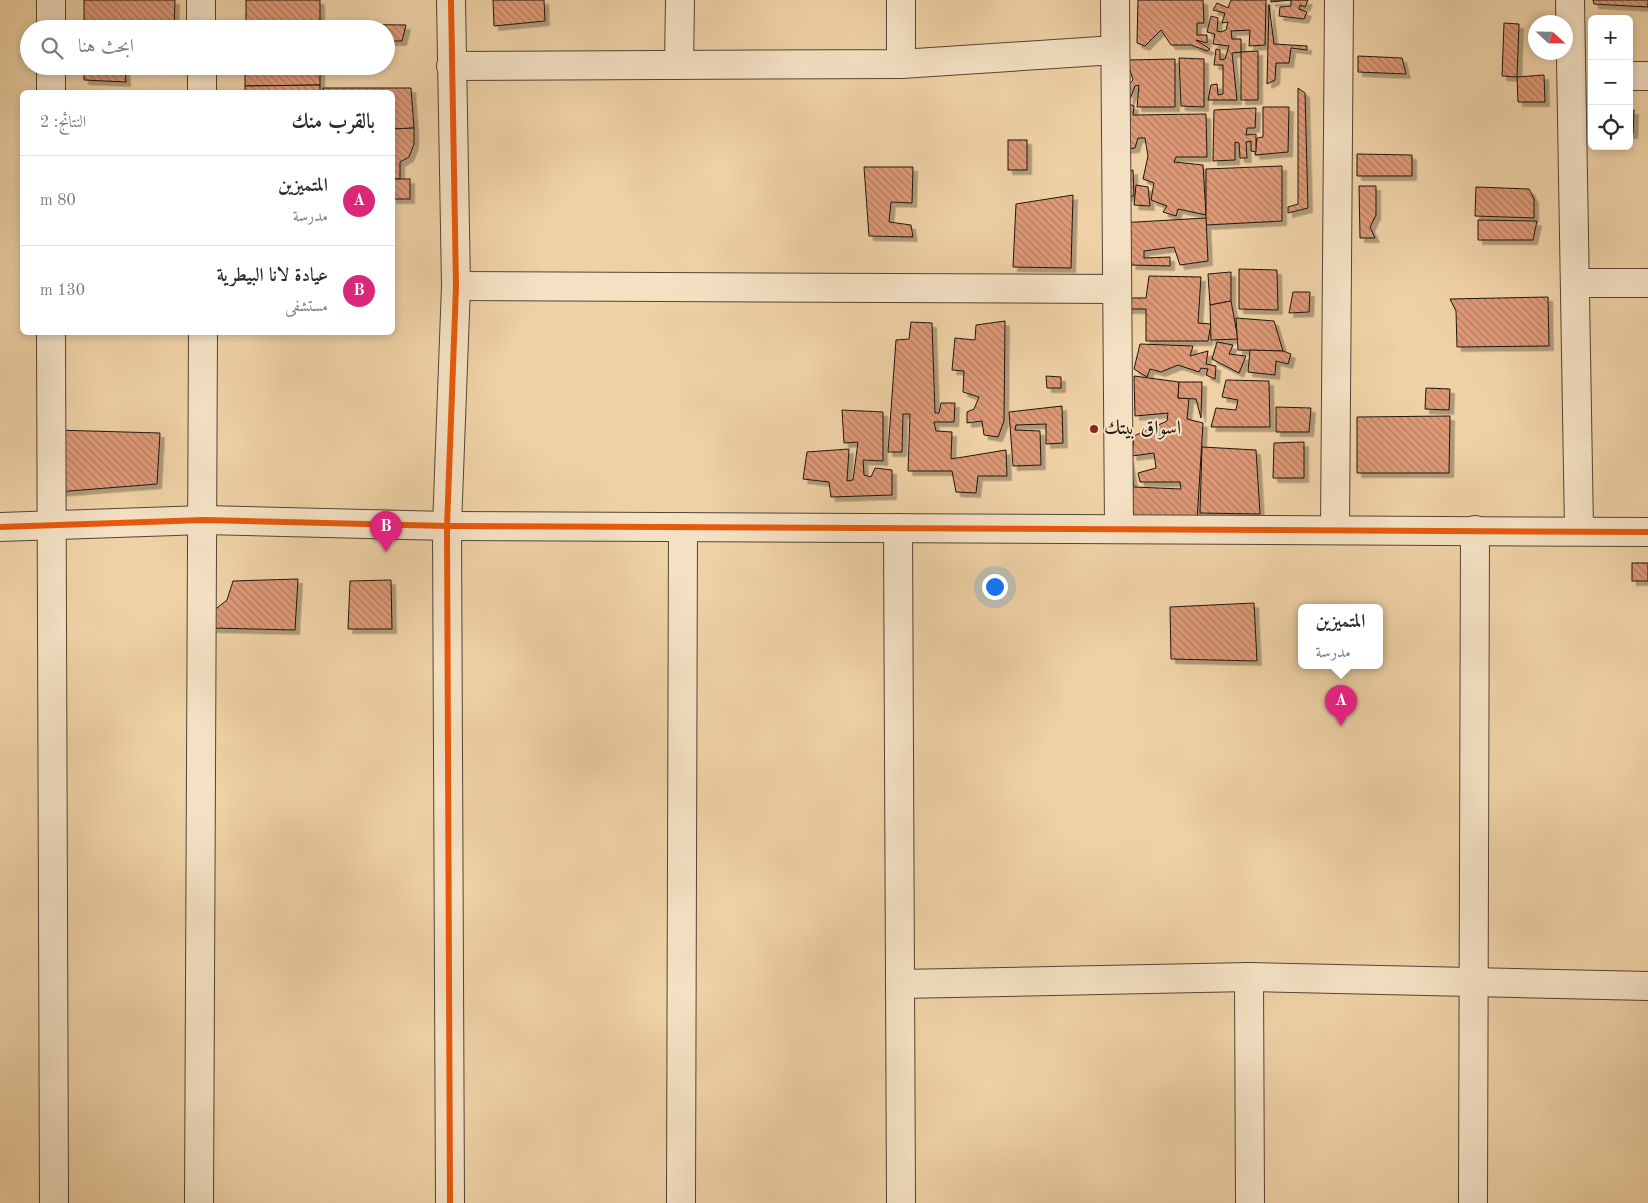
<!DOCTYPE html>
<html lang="ar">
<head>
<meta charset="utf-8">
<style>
	body { margin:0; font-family:"Old Standard TT",Amiri,serif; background:#f2f2f3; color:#2b2b33; direction:rtl }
	.controls { position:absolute; right:15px; top:15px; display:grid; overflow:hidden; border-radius:8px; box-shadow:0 2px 8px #0003 }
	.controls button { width:45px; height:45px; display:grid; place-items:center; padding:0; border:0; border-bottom:1px solid #e1e1e2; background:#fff; color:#2b2b33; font:25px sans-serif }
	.compass { position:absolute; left:1528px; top:15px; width:45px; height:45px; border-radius:50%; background:#fff; box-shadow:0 2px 8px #0003; rotate:112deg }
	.you { position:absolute; left:994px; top:586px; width:18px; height:18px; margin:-12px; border:4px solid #fff; border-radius:50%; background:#1a73e8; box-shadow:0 0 0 8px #1a73e833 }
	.badge { display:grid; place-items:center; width:32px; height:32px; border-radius:50%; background:#db2777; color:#fff; font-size:16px; font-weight:700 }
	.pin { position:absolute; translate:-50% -41px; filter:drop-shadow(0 1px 2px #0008) }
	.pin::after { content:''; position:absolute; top:26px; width:18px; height:15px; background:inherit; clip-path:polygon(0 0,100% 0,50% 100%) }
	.popup { position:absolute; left:1298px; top:604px; width:85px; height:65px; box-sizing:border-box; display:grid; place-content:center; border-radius:8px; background:#fff; filter:drop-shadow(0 1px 4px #0005); font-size:16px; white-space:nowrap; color:#7c7c81 }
	.popup b { font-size:19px; color:#2b2b33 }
	.popup::after { content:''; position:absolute; left:50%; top:100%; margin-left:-10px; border:10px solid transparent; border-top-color:#fff }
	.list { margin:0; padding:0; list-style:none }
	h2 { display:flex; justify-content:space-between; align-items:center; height:65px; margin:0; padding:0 20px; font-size:21px }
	h2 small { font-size:16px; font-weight:400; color:#7c7c81 }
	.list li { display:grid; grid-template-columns:32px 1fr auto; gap:15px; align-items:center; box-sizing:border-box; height:90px; padding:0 20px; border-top:1px solid #e1e1e2 }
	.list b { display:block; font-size:19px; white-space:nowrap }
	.list p { margin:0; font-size:16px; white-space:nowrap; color:#7c7c81 }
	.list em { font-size:16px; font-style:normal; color:#7c7c81 }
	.icon { flex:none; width:28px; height:28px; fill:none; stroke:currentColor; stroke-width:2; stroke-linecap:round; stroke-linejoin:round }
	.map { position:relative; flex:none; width:1648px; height:1203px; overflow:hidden; direction:ltr }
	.search { position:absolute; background:#fff; box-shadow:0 2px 8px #0003; left:20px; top:20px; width:375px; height:55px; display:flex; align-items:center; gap:12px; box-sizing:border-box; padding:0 18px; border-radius:28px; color:#7c7c81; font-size:19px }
	.panel { position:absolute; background:#fff; box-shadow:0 2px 8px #0003; left:20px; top:90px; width:375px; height:245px; border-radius:8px; direction:rtl }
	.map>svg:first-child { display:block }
	.building { fill:url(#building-back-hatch); stroke:#1f160d; filter:url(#shadow) }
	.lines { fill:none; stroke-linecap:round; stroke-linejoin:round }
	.minor-casing { stroke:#534533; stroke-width:30 }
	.minor { stroke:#f4e1c4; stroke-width:28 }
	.cycleway-casing { stroke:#f4e1c4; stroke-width:9 }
	.cycleway { stroke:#e8590c; stroke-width:6 }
	.poi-dot { fill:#8f2418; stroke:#f4e1c4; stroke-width:2 }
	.labels { text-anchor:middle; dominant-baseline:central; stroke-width:4; stroke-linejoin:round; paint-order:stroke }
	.poi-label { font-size:20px; fill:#1f160d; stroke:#f4e1c4; text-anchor:start }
</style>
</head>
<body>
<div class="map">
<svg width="1648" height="1203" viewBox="0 0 1648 1203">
	<defs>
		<pattern id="building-back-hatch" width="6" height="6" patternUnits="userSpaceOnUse" patternTransform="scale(1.25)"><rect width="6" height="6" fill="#de9977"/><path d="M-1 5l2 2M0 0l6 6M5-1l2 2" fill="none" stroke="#b37c60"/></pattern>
		<filter id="shadow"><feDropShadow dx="4.5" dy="4.5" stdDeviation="0" flood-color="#0004"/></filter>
	</defs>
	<rect width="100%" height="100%" fill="#eed1a5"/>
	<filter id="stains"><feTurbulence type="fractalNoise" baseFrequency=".004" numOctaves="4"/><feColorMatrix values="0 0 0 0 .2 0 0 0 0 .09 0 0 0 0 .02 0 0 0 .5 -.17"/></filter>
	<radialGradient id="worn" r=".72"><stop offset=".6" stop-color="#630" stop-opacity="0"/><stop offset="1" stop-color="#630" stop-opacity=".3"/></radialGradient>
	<g class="building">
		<polygon points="84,0 175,0 174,29 84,29"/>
		<rect x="246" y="0" width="74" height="29"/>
		<polygon points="493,0 544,0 545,21 494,26"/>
		<polygon points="1138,0 1203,0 1204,23 1197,23 1197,35 1207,35 1207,43 1196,40 1210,49 1207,51 1191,45 1171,45 1161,30 1145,46 1137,43"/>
		<polygon points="1231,0 1266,0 1265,45 1249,46 1250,30 1231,31 1232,39 1241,39 1241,52 1232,53 1237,100 1208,100 1211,85 1217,84 1218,95 1223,94 1223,65 1214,65 1216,49 1220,50 1220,60 1225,59 1229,46 1213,44 1215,34 1207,32 1211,16 1218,18 1217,31 1221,32 1226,30 1228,22 1222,23 1225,13 1213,10 1217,3 1228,8"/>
		<polygon points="1271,0 1308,0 1305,7 1300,5 1299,9 1307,12 1304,19 1279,16 1280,7 1291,6 1291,0 1271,2"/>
		<polygon points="1593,0 1648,0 1648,7 1594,4"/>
		<polygon points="1269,5 1274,44 1307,46 1307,50 1291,48 1289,63 1276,63 1275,80 1267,84"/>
		<polygon points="1504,23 1519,24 1517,77 1502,76"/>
		<polygon points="320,24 406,25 402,41 386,41 386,29 320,29"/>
		<polygon points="1258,51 1258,100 1241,100 1241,52"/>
		<polygon points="1358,56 1402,58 1406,74 1358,72"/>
		<polygon points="1179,58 1204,59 1204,107 1181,106"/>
		<polygon points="1175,59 1175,107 1137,107 1139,85 1135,86 1129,102 1128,85 1133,80 1127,60"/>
		<polygon points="84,66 125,66 126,82 84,80"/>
		<polygon points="245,66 320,66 320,85 245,86"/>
		<polygon points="1544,75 1545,102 1518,102 1517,77"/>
		<polygon points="320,85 320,92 245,92 245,86"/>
		<polygon points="323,88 411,88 414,128 392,129 392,92 323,92"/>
		<polygon points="1298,88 1305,93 1308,208 1288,213 1288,207 1298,204"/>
		<polygon points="75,91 118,92 75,92"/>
		<polygon points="1122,101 1134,106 1133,115 1206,114 1207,157 1176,157 1174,162 1203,165 1206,215 1178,209 1176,216 1163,212 1167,206 1151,200 1154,183 1143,179 1148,156 1145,138 1138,138 1135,148 1123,149"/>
		<polygon points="1263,107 1289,107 1288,152 1255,155 1257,138 1263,137"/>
		<polygon points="1256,108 1255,128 1247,128 1246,135 1256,134 1256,152 1251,151 1251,141 1246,142 1247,158 1240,158 1239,143 1235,142 1235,160 1213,161 1214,110"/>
		<polygon points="1629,110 1634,110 1633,134 1629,134"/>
		<polygon points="414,128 414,144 409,157 400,162 400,179 392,179 392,129"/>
		<rect x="1008" y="140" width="19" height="30"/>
		<polygon points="1357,154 1412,155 1412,176 1357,176"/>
		<polygon points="1282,166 1282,221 1206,225 1206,169"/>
		<polygon points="864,167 913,167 912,203 891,202 889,222 911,225 913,237 869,236"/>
		<polygon points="1133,170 1134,196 1118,197 1119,172"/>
		<rect x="392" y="179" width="18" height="20"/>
		<polygon points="1136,185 1148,187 1150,206 1134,205"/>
		<polygon points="1359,186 1376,186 1376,215 1370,227 1375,238 1360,238"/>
		<polygon points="1476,187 1529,189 1534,199 1534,218 1475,216"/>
		<polygon points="1073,195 1071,268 1013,267 1016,204"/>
		<polygon points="1206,218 1208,261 1180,265 1174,247 1144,251 1144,258 1170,257 1170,266 1132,265 1130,254 1119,223"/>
		<polygon points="1478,220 1537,221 1533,240 1478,240"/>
		<polygon points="1239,269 1277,270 1278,310 1239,309"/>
		<polygon points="1231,272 1231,301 1210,305 1208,274"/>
		<polygon points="1149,276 1201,277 1198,323 1211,324 1208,341 1146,341 1146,309 1124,309 1125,298 1146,298"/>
		<polygon points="1293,292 1310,292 1309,312 1289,313"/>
		<polygon points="1548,297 1549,346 1457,347 1456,311 1450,299"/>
		<polygon points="1231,301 1238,339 1211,340 1210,305"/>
		<polygon points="1236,318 1274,321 1283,351 1238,350"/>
		<polygon points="1005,321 1004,421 998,437 984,435 982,421 967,423 967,412 974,409 979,397 963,392 964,371 952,370 955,338 975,340 976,325"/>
		<polygon points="911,322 932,323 935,413 939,413 941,403 955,403 954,422 934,422 936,431 952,432 951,459 1006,450 1007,476 978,476 976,493 956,492 952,471 908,471 910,414 903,414 902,452 888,452 896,340 909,339"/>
		<polygon points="1217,342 1233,345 1229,354 1246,356 1239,373 1212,359"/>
		<polygon points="1140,344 1193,346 1190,356 1208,351 1206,364 1216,366 1215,379 1206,375 1208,369 1201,368 1199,372 1178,365 1161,372 1150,369 1147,377 1134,369"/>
		<polygon points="1250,350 1283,351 1291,354 1288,364 1276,361 1275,375 1248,372"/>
		<polygon points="1046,376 1061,377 1061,388 1047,388"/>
		<polygon points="1134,376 1179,382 1178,398 1189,398 1187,419 1203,423 1197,521 1122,522 1124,432 1134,487 1181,489 1180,482 1140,482 1138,473 1156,468 1154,453 1132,456 1134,436 1167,421 1168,413 1135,416"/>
		<polygon points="1226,380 1269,381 1270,427 1211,427 1216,408 1236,410 1238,400 1222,397"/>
		<polygon points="1179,382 1202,382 1201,418 1196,399 1178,398"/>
		<polygon points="1426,388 1450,389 1449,410 1425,409"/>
		<polygon points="1062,406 1063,443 1046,444 1046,424 1016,425 1015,430 1040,431 1041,465 1013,466 1009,412"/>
		<polygon points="1276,407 1311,408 1309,432 1276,432"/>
		<polygon points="842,410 883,412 883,461 863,460 864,475 871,477 875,468 892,470 892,495 831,497 829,482 803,479 807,452 849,449 847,481 853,480 858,442 844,443"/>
		<polygon points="1450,416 1449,473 1357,473 1357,417"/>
		<polygon points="55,430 160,433 157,484 57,492"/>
		<polygon points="1304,442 1304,478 1273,478 1274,443"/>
		<polygon points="1202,447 1256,450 1260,514 1200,513"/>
		<rect x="1632" y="563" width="16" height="18"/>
		<polygon points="298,579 295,630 212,628 213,611 227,600 233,581"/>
		<polygon points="391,580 392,629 348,629 350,581"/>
		<polygon points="1254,603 1257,661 1171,659 1170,607"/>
	</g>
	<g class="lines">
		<defs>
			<g id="minor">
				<polyline points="51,0 51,29"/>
				<polyline points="201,0 201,29"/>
				<polyline points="1115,0 1119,528"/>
				<polyline points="1570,0 1579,530"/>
				<polyline points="901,64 901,0"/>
				<polyline points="679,65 680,0"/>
				<polyline points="51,66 51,92"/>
				<polyline points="202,66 202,92"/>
				<polyline points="451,66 901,64 1115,50"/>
				<polyline points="1629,76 1648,76"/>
				<polyline points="1575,283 1648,283"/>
				<polyline points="456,286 1117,289"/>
				<polyline points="51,332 54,1203"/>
				<polyline points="0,527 204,520 447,526 1648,532"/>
				<polyline points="898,528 901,1203"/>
				<polyline points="1335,529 1339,0"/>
				<polyline points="1249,977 1250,1203"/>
				<polyline points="900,984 1249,977 1648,986"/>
				<polyline points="199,1203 203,332"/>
				<polyline points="450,1203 447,526 456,286 451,0"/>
				<polyline points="681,1203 683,527"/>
				<polyline points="1473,1203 1475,530"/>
			</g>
		</defs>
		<use href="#minor" class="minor-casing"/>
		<use href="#minor" class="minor"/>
		<defs>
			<g id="cycleway">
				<polyline points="0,527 204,520 447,526 1648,532"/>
				<polyline points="450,1203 447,526 456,286 451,0"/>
			</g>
		</defs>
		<use href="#cycleway" class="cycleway-casing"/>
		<use href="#cycleway" class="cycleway"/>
	</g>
	<circle class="poi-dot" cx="1094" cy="429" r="5"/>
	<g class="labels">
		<g class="poi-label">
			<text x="1104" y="429">اسواق بيتك</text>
		</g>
	</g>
	<rect width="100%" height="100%" filter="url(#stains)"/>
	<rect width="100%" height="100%" fill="url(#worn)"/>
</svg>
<div class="controls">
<button>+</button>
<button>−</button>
<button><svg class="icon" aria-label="locate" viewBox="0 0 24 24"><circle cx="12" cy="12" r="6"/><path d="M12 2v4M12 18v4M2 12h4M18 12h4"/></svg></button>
</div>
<svg class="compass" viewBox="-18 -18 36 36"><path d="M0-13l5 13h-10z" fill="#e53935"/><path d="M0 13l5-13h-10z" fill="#7c7c81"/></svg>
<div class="you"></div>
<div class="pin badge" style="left:1341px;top:726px">A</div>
<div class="popup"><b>المتميزين</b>مدرسة</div>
<div class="pin badge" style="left:386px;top:552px">B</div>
<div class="search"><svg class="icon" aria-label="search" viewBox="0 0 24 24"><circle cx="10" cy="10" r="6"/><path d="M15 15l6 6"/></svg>ابحث هنا</div>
<section class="panel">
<h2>بالقرب منك<small>النتائج: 2</small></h2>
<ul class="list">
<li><span class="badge">A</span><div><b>المتميزين</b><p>مدرسة</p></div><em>80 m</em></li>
<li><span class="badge">B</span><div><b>عيادة لانا البيطرية</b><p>مستشفى</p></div><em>130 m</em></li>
</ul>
</section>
</div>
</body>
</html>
